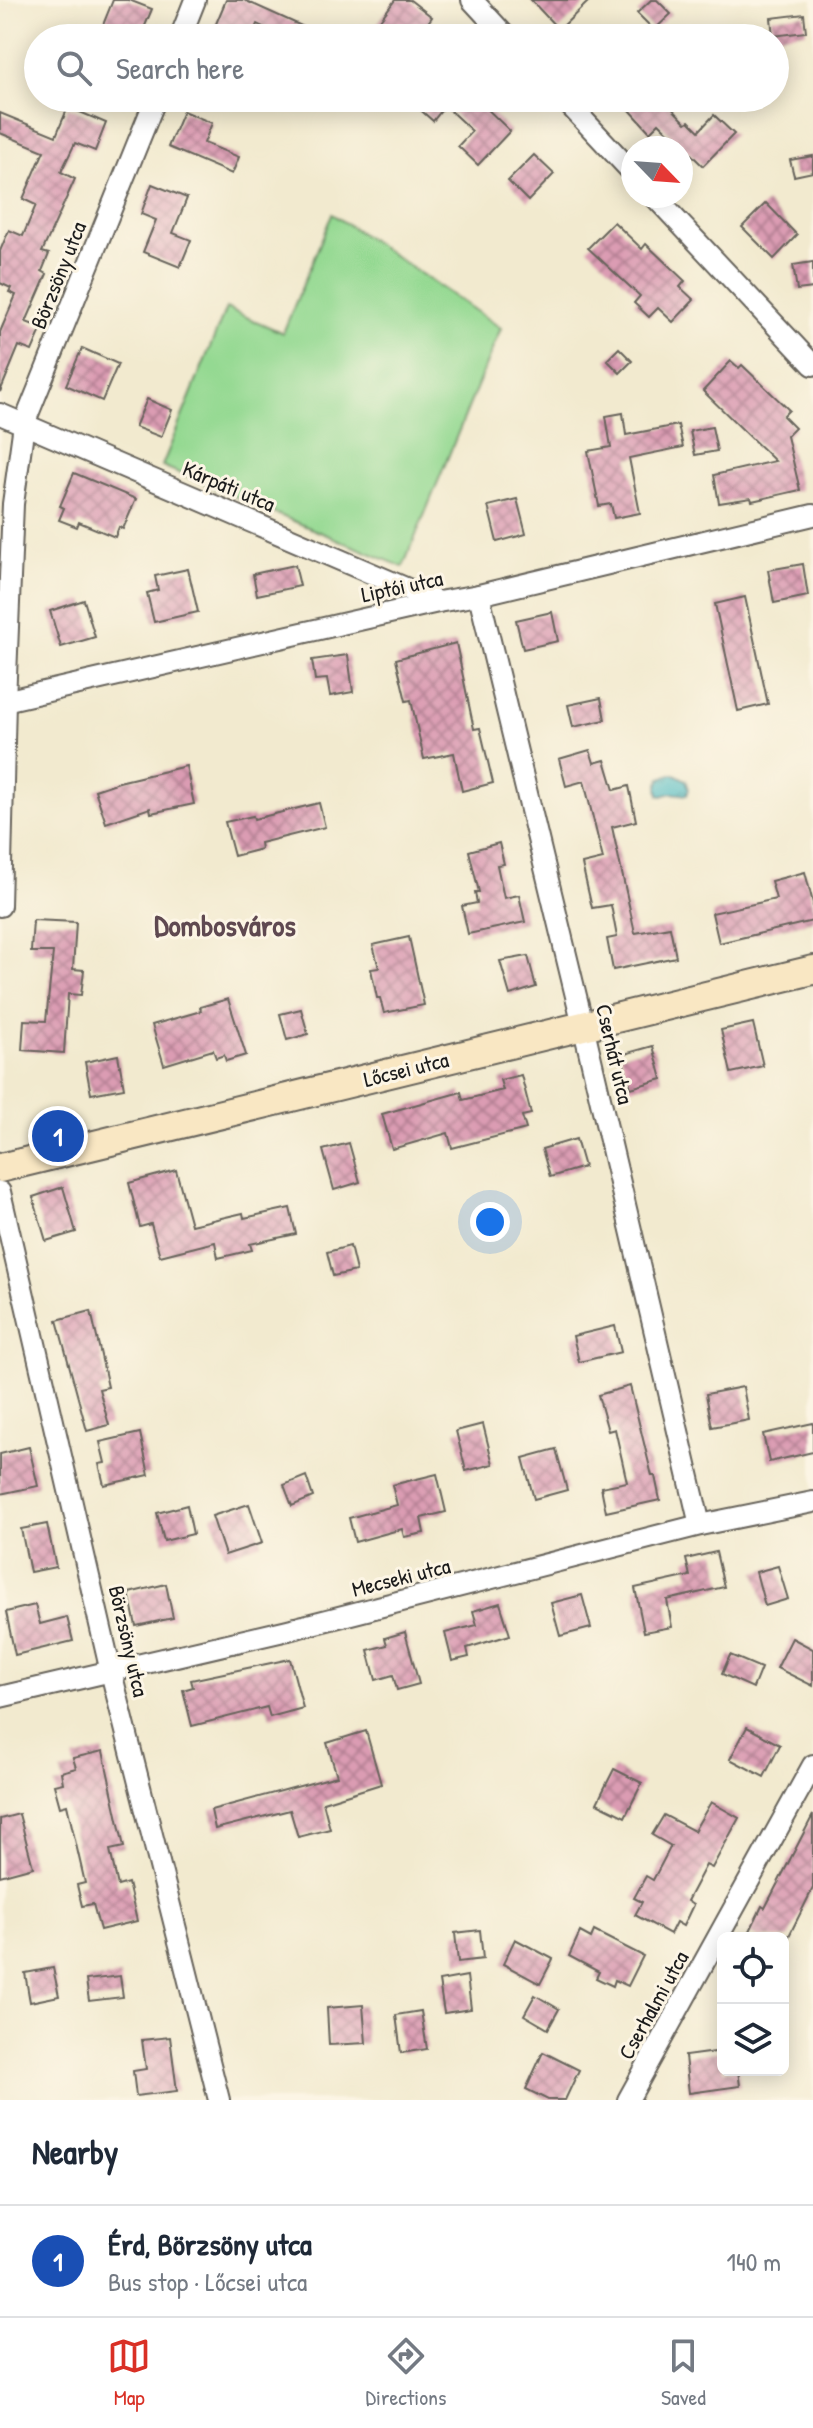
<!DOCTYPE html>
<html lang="en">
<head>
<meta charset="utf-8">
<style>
	body { margin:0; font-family:"Patrick Hand",sans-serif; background:#f2f2f3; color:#1f2937 }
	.controls { position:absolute; right:24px; bottom:24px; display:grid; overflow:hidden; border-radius:12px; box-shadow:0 4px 20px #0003 }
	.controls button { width:72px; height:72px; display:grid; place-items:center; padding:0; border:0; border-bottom:2px solid #e0e1e3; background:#fff; color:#1f2937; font:40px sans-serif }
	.compass { position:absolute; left:621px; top:136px; width:72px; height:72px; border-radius:50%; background:#fff; box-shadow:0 4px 20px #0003; rotate:115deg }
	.you { position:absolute; left:490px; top:1222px; width:28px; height:28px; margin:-20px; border:6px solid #fff; border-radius:50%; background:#1a73e8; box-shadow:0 0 0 12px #1a73e833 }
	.badge { display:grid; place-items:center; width:52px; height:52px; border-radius:50%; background:#d93025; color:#fff; font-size:26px; font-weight:700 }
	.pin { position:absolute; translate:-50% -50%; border:4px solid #fff; box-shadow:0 2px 8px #0006 }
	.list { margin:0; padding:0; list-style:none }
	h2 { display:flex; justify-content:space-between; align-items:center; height:104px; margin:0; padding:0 32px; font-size:34px }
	h2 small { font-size:26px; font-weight:400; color:#747a83 }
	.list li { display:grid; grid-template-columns:52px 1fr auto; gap:24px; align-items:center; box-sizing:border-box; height:112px; padding:0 32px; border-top:2px solid #e0e1e3 }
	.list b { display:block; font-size:30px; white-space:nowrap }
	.list p { margin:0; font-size:26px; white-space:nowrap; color:#747a83 }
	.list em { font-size:26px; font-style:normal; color:#747a83 }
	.icon { flex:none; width:44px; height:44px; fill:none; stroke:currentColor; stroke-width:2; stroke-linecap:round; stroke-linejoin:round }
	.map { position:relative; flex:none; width:813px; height:2100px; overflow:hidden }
	.search { position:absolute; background:#fff; box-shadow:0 4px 20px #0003; left:24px; right:24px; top:24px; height:88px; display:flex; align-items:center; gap:20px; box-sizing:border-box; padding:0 28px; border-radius:44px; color:#747a83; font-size:30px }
	.sheet { height:216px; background:#fff }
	nav { display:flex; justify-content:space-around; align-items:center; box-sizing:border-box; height:112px; border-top:2px solid #e0e1e3; background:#fff; font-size:22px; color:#747a83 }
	nav a { display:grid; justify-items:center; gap:4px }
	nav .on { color:#d93025 }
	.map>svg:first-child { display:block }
	.grass { fill:#94d992; stroke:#587a57; stroke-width:2 }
	.water { fill:url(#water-ripples); stroke:#346b6f; stroke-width:2 }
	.building { fill:url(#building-cross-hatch) }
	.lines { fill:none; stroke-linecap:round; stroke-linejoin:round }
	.street-casing { stroke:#67645b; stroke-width:24 }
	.secondary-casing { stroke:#67645b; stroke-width:32 }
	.street { stroke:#fff; stroke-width:20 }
	.secondary { stroke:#f9e7c3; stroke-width:28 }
	.labels { text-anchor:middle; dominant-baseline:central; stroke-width:6; stroke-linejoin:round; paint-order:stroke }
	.street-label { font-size:22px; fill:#1c1c1c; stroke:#fcf5e5 }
	.district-label { font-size:30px; font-weight:bold; fill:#5f4951; stroke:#fcf5e5 }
</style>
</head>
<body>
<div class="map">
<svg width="813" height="2100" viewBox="0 0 813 2100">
	<defs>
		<pattern id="water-ripples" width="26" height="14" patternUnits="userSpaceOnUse" patternTransform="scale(2)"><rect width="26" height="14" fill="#4bbac2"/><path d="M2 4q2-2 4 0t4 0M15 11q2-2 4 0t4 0" fill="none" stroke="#419fa6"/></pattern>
		<pattern id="building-cross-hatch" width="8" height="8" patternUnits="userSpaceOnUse" patternTransform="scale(2)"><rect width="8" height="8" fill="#db9cb3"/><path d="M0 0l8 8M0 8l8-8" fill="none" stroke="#b17e91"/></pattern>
	</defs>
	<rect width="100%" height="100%" fill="#fcf5e5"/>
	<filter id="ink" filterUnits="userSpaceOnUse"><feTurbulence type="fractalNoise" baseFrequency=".0125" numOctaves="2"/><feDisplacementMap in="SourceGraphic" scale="16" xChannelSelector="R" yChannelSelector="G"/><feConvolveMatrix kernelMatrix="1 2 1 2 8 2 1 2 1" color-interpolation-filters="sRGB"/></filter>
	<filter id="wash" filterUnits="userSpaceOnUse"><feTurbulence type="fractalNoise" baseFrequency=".006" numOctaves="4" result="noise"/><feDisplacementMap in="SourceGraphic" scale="32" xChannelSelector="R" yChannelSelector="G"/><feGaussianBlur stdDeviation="1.8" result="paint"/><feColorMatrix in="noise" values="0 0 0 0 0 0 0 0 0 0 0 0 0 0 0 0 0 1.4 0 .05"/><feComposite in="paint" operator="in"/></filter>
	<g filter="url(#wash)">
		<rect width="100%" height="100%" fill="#f2eacf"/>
		<polygon class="grass" points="332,214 501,328 403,567 162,466 226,308 283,333"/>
		<polygon class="water" points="671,774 675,774 686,780 689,789 687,795 672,793 662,796 659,795 658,786 661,778"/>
		<g id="blocks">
			<g class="building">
				<polygon points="113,0 129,0 152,9 140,38 120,38 101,30"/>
				<polygon points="226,0 244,0 328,38 286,38 257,24 251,38 210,38"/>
				<polygon points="395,0 410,0 432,17 417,38 397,38 377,24"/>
				<polygon points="531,0 590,0 559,30"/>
				<polygon points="651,0 657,0 671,14 654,30 637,13"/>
				<polygon points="804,14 806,32 773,36 771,18"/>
				<polygon points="407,98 476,98 510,131 478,165 458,146 472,131 445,106 433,121"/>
				<polygon points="619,98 662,98 686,123 689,121 699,131 714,115 734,134 703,166 659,123 650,132"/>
				<polygon points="68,107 106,123 95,151 75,143 61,172 75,179 42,252 49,254 42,271 47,274 26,322 42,328 32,351 19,346 0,392 0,332 16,295 9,292 11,288 0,283 0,251 9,230 23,236 36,205 23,199 44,151 0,133 0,113 56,136"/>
				<polygon points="183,111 212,123 204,143 239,157 232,174 168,147"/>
				<polygon points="534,155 554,174 528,201 508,181"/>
				<polygon points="813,156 813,172 794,176 790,160"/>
				<polygon points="152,184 187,198 173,233 191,240 180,267 143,252 156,220 141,214"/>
				<polygon points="766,203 797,235 774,259 742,227"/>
				<polygon points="614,222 642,249 646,244 685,281 680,287 694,300 673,322 658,308 649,317 634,303 640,296 588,248"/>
				<polygon points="813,262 813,288 797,290 793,265"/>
				<polygon points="82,348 118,364 102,401 66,385"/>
				<polygon points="619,348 632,361 620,373 607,360"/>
				<polygon points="731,361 739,368 742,365 789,410 783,416 795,428 787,436 800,490 752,501 751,498 719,503 714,475 775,461 703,391"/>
				<polygon points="147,399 172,410 161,437 135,427"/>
				<polygon points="623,413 626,435 678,425 683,447 629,458 640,513 614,518 611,504 599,506 588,451 611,447 606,416"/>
				<polygon points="712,427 717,451 695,455 690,431"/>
				<polygon points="74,473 136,499 123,529 119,527 115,537 79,522 77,527 59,520 64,508 60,506"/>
				<polygon points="517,499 526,534 497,542 488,506"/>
				<polygon points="803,564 808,596 774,603 768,570"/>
				<polygon points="295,565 300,586 257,595 253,574"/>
				<polygon points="188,569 198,612 154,622 147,593 158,590 155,576"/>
				<polygon points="745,597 768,704 738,711 715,604"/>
				<polygon points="84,600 95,637 61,647 50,611"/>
				<polygon points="552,612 558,641 523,649 516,620"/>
				<polygon points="456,643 474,729 480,728 493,783 462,791 454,753 424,759 411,700 406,701 396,659"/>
				<polygon points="348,655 353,692 330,696 327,679 315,680 312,660"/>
				<polygon points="601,698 605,720 573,727 568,705"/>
				<polygon points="590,750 594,763 605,760 614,790 629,786 636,821 612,827 635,933 670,927 676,957 613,970 607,939 617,937 611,905 592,908 582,864 603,859 584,781 566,786 559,759"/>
				<polygon points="186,766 194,804 151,813 150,808 106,823 95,790 119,782"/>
				<polygon points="319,803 325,827 260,843 261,849 234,856 225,822 253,816 254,819"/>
				<polygon points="499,843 504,864 497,865 504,898 519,895 525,922 468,934 462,906 477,903 475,892 479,892 469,851"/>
				<polygon points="805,872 813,903 813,921 719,943 712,913 776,899 771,881"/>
				<polygon points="33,920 76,922 73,969 84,970 81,995 68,994 64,1053 22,1050 24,1020 46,1021 53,952 31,952"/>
				<polygon points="409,937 424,1005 384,1013 380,998 377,998 371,969 379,968 373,945"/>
				<polygon points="528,956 536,987 510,995 500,961"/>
				<polygon points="228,999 246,1055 226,1061 224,1055 216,1058 213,1050 164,1065 152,1025 201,1011 200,1007"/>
				<polygon points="301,1009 308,1034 287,1040 280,1014"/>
				<polygon points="753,1023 763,1066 731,1073 721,1030"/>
				<polygon points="653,1046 662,1079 631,1088 621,1055"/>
				<polygon points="118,1055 124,1088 91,1094 85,1062"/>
				<polygon points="521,1075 531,1114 522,1116 526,1129 452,1148 448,1133 392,1149 382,1114 461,1092 463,1100 503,1090 500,1080"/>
				<polygon points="576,1139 584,1167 550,1177 542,1149"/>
				<polygon points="349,1143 360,1182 334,1190 323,1150"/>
				<polygon points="176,1170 191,1225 243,1213 244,1218 290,1208 296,1234 250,1244 252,1250 218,1258 215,1242 160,1256 151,1224 140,1227 129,1183"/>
				<polygon points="63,1187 76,1232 46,1241 33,1197"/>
				<polygon points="350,1246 356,1271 333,1276 327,1252"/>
				<polygon points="91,1311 108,1387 99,1389 109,1425 87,1431 57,1320"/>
				<polygon points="615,1326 621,1352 579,1362 573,1336"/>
				<polygon points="630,1386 652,1476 655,1476 660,1500 606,1512 601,1487 627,1482 615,1429 608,1431 598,1395"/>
				<polygon points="743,1387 749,1420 712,1427 706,1394"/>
				<polygon points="813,1423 813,1452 769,1462 763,1434"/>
				<polygon points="483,1424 493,1464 466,1471 456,1431"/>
				<polygon points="140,1433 149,1475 104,1485 99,1464 105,1463 100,1442"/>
				<polygon points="29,1447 38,1486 0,1494 0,1454"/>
				<polygon points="556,1449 567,1490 534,1499 523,1458"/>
				<polygon points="437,1474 446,1512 421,1518 424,1533 404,1537 402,1529 355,1542 349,1518 397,1505 392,1485"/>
				<polygon points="306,1476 313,1497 292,1506 284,1485"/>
				<polygon points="249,1504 262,1543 225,1555 212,1516"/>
				<polygon points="187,1505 193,1534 164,1541 157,1513"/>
				<polygon points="47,1524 56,1567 30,1572 21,1529"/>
				<polygon points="716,1552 724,1587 667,1600 672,1627 644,1632 635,1588 690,1576 686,1559"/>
				<polygon points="778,1566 788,1599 765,1606 756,1572"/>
				<polygon points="166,1584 173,1618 136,1626 129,1593"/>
				<polygon points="582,1595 591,1628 560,1636 551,1603"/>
				<polygon points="500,1603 510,1635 467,1648 469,1657 452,1661 445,1633 477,1625 473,1611"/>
				<polygon points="35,1605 40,1624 67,1617 73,1641 15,1655 6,1612"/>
				<polygon points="405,1632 419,1684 397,1690 393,1675 376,1680 368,1650 387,1645 385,1638"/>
				<polygon points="792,1638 813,1649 813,1686 777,1668"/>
				<polygon points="730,1655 761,1668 753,1688 722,1674"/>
				<polygon points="290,1659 303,1708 270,1717 267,1707 192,1726 183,1690 193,1687 191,1680"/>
				<polygon points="747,1727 780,1745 764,1777 730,1759"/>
				<polygon points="366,1731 381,1784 323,1802 330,1829 298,1837 290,1810 215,1829 211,1810 337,1776 327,1743"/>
				<polygon points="103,1751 124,1847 110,1850 118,1886 128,1883 137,1921 100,1930 93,1904 82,1906 77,1885 85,1883 67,1805 60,1807 54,1785 63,1783 61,1772 76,1768 73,1758"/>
				<polygon points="614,1769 642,1783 625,1817 597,1803"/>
				<polygon points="711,1802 739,1818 712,1868 706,1865 687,1901 693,1905 683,1926 676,1922 670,1934 635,1915 642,1902 634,1898 646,1876 653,1880 671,1846 652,1835 664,1815 694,1831"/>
				<polygon points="19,1814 33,1867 0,1876 0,1819"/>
				<polygon points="813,1815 813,1888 788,1938 760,1938 749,1933 762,1906 765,1908"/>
				<polygon points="480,1930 483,1959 458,1962 455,1933"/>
				<polygon points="594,1931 643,1956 628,1986 615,1980 613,1986 596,1978 599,1972 569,1956 580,1932 591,1938"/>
				<polygon points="515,1939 553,1959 540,1984 503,1964"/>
				<polygon points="53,1968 59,1996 30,2002 25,1973"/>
				<polygon points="120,1976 123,1997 89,2001 86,1980"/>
				<polygon points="467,1976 471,2009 444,2013 439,1981"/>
				<polygon points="535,1995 559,2009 548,2029 524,2015"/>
				<polygon points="363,2005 366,2043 329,2045 327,2008"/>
				<polygon points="421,2011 427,2049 401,2053 396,2015"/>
				<polygon points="170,2037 177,2091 136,2096 133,2071 146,2069 142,2040"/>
				<polygon points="723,2051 723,2070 738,2070 740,2086 689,2093 685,2056"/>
				<polygon points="543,2052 579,2070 565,2100 548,2100 526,2089"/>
			</g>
		</g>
	</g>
	<g filter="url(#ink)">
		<use href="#blocks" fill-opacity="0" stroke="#67645b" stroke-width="2"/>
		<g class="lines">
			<defs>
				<g id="street">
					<polyline points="472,0 507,38"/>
					<polyline points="180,38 195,0"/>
					<polyline points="563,98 633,173"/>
					<polyline points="654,196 813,365"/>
					<polyline points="0,414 438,602"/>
					<polyline points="479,595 583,1025 700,1525"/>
					<polyline points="0,702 438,602 479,595 813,515"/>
					<polyline points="0,906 5,701 13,504 24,424 156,98"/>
					<polyline points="0,1192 111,1672 219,2100"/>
					<polyline points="0,1697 288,1630 700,1525 813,1502"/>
					<polyline points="628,2100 813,1765"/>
				</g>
				<polyline id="secondary" points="0,1168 813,970"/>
			</defs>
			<use href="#street" class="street-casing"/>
			<use href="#secondary" class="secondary-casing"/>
			<use href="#street" class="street"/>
			<use href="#secondary" class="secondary"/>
		</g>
	</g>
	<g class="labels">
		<g class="street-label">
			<text transform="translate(58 275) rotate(-68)">Börzsöny utca</text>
			<text transform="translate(229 486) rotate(23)">Kárpáti utca</text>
			<text transform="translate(402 586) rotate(-12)">Liptói utca</text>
			<text transform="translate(615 1054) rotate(77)">Cserhát utca</text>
			<text transform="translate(406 1069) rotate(-14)">Lőcsei utca</text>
			<text transform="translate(401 1577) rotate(-14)">Mecseki utca</text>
			<text transform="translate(129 1641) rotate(77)">Börzsöny utca</text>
			<text transform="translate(653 2005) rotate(-61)">Cserhalmi utca</text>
		</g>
		<g class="district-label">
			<text x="225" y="925">Dombosváros</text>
		</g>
	</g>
</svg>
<div class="controls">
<button><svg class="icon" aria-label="locate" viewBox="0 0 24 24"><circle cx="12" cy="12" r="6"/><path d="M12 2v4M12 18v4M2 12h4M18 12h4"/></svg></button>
<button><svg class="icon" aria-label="layers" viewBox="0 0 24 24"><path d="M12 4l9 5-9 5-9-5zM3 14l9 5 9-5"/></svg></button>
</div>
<svg class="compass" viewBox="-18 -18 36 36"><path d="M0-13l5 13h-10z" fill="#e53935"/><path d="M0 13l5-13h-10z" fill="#747a83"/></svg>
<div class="you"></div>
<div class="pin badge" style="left:58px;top:1136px;background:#1a4fb4">1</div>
<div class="search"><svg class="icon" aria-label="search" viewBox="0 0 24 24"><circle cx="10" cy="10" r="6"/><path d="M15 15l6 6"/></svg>Search here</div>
</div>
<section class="sheet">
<h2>Nearby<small></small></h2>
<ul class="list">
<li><span class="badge" style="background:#1a4fb4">1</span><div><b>Érd, Börzsöny utca</b><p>Bus stop · Lőcsei utca</p></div><em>140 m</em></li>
</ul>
</section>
<nav>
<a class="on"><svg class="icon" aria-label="map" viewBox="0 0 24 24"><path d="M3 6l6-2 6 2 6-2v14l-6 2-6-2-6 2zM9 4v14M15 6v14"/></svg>Map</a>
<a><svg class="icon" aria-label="directions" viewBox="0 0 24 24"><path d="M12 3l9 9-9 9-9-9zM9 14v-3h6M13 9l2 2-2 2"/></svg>Directions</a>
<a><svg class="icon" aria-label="saved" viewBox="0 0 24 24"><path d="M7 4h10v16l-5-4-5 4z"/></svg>Saved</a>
</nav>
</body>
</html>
